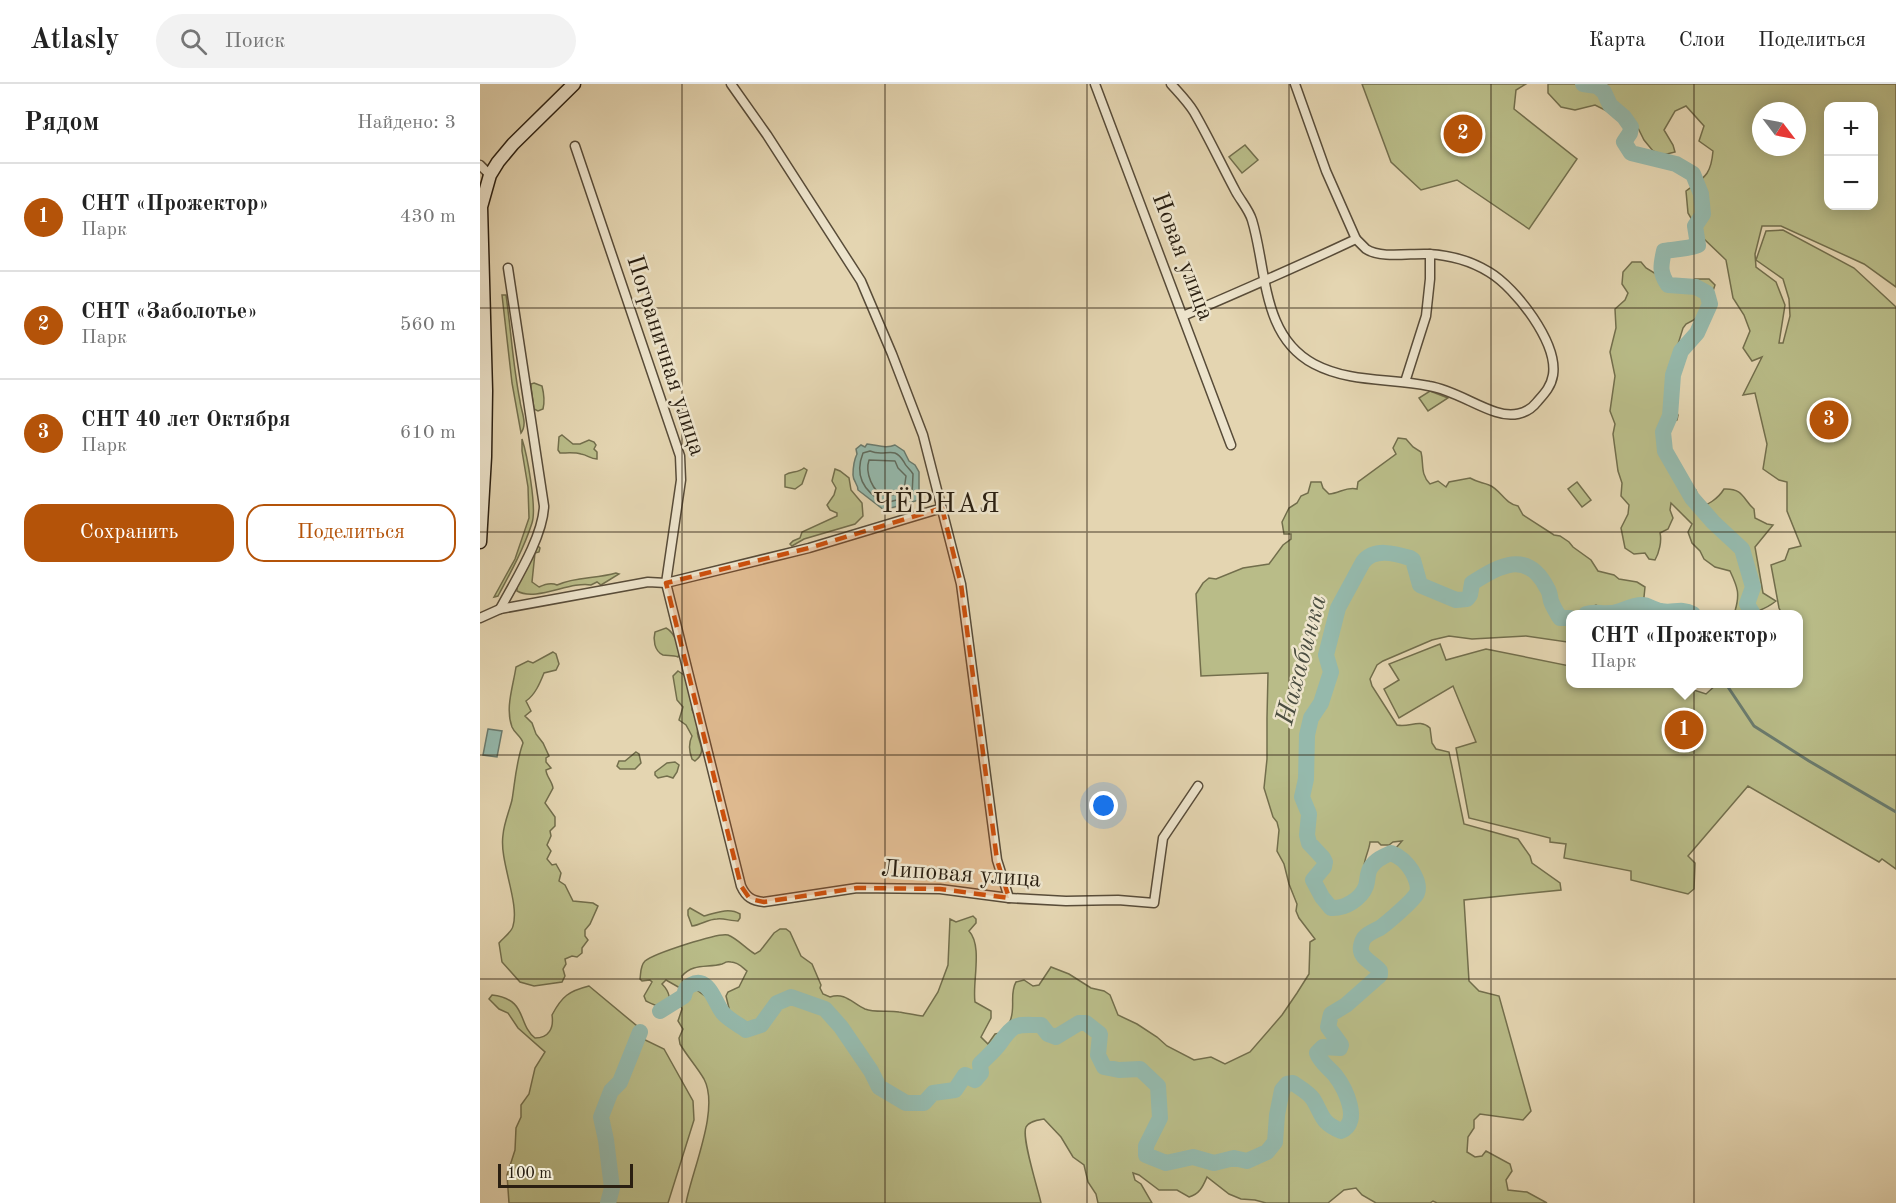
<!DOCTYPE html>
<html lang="ru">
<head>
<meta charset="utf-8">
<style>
	body { margin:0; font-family:"Old Standard TT",serif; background:#f2f2f2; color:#222 }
	.controls { position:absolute; right:18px; top:18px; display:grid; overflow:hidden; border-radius:12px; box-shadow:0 3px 15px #0003 }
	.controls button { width:54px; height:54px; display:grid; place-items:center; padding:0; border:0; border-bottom:2px solid #e0e0e0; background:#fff; color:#222; font:30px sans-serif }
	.compass { position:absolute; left:1272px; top:18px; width:54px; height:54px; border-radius:50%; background:#fff; box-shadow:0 3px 15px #0003; rotate:122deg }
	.scale { position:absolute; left:18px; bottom:15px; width:135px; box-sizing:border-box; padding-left:6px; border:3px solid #2a1f11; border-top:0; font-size:16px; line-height:21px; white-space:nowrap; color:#2a1f11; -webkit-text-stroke:4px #ede4cc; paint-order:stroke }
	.you { position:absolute; left:624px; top:722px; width:21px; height:21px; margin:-15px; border:4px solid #fff; border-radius:50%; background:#1a73e8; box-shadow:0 0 0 9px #1a73e833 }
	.badge { display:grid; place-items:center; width:39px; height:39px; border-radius:50%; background:#b45309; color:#fff; font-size:20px; font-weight:700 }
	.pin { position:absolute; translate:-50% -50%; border:3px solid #fff; box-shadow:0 2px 6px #0006 }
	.popup { position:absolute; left:1086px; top:526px; width:237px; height:78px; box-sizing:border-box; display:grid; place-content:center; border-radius:12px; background:#fff; filter:drop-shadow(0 2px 4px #0005); font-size:20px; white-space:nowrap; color:#767676 }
	.popup b { font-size:22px; color:#222 }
	.popup::after { content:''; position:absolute; left:50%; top:100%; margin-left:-12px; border:12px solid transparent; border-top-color:#fff }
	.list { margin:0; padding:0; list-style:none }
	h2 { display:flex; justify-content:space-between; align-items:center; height:78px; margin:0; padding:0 24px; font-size:26px }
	h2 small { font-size:20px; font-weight:400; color:#767676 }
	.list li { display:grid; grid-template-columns:39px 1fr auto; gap:18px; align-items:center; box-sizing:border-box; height:108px; padding:0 24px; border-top:2px solid #e0e0e0 }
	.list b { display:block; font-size:22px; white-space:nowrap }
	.list p { margin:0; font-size:20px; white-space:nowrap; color:#767676 }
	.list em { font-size:20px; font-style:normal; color:#767676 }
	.actions { display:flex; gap:12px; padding:18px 24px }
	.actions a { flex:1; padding:14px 0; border:2px solid #b45309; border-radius:18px; text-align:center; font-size:21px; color:#b45309 }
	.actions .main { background:#b45309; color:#fff }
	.icon { flex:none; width:33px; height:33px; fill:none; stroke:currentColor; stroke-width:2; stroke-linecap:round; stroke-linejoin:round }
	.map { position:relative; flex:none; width:1416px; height:1119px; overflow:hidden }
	header { display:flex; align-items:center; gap:36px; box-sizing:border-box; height:84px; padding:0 30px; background:#fff; border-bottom:2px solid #e0e0e0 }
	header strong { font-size:28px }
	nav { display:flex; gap:33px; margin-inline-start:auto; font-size:21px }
	.search { width:420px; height:54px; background:#f2f2f2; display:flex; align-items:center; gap:15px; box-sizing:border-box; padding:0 21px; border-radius:33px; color:#767676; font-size:22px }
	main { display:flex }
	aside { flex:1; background:#fff }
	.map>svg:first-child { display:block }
	.green { fill:#b9bc88; stroke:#726e4c; stroke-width:1.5; fill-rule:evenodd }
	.water { fill:#95b9ac; stroke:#6a7b6e; stroke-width:1.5 }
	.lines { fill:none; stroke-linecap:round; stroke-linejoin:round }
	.shore { stroke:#606c5e; stroke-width:1.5 }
	.stream { stroke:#6a7b6e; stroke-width:3 }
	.river { stroke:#95b9ac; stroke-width:16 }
	.street-casing { stroke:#584c39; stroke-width:11 }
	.secondary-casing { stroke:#2a1f11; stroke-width:15 }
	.street { stroke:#ede4cc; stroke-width:8 }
	.secondary { stroke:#ede4cc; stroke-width:12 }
	.marked { fill:#cc500d; fill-opacity:0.2; stroke:#cc500d; stroke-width:4.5; stroke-dasharray:12 8; stroke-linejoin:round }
	.grid { fill:none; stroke:#2a1f11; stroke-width:1.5; stroke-opacity:0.55 }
	.labels { text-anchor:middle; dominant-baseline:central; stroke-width:5; stroke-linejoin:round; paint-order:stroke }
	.street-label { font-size:24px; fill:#2a1f11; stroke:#ede4cc }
	.water-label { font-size:26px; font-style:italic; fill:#4a4d40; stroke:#ede4cc }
	.quarter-label { font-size:27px; letter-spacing:1.5px; fill:#2a1f11; stroke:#ede4cc }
</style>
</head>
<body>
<header>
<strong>Atlasly</strong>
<div class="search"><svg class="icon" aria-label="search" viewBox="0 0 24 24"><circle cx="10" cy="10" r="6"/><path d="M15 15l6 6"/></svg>Поиск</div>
<nav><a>Карта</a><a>Слои</a><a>Поделиться</a></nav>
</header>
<main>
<aside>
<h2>Рядом<small>Найдено: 3</small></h2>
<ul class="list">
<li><span class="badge">1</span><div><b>СНТ «Прожектор»</b><p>Парк</p></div><em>430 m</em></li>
<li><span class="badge">2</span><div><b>СНТ «Заболотье»</b><p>Парк</p></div><em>560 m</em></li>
<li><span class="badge">3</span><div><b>СНТ 40 лет Октября</b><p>Парк</p></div><em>610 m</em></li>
</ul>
<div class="actions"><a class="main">Сохранить</a><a>Поделиться</a></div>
</aside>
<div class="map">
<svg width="1416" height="1119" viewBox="0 0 1416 1119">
	<rect width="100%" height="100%" fill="#e4d5b1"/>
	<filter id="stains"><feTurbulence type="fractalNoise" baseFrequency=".00333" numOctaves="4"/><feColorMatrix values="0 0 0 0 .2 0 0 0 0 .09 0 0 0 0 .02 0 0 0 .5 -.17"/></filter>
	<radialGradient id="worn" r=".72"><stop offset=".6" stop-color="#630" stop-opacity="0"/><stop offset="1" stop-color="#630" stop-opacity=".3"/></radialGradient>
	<g class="green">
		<polygon points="882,0 1046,0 1036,6 1034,25 1097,75 1049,145 977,96 941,106 911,78"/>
		<path d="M1068 0H1416V203L1384 180 1301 142H1282L1275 170 1276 183 1296 198 1305 221 1299 259H1303L1310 232 1309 215 1303 195 1276 176 1286 147 1303 146 1374 184 1416 223V785L1402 775 1399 778 1268 702 1208 772 1215 779 1214 805 1208 810 1151 796V787L1084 774 1086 760 1070 758V754L989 734 976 664 996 658 973 602 919 634 904 605 919 596 909 580 960 560 966 576 1006 565 1090 582V600H1195L1226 610 1237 600H1318V530H1302L1299 524 1291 481 1305 476 1309 465 1321 462 1307 427V398L1299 396 1283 385 1287 360 1275 309 1263 311 1282 273 1272 277 1263 264 1270 247 1264 231 1253 214 1246 176 1222 153 1208 129 1206 107C1225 93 1231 91 1233 67L1219 57 1224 42 1206 22 1195 27 1184 46 1193 61 1195 68 1183 71 1173 67 1164 56 1157 42 1115 21 1095 26 1081 23 1068 9ZM1394 22V122H1348V22ZM1281 27H1317V63H1281Z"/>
		<polygon points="765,61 778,76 762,89 749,73"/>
		<path d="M1152 178H1161L1166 184 1181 193V202L1187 207 1208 202 1215 195H1229L1235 201 1233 207 1228 213 1221 232 1206 240 1203 244 1190 286V314L1198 331 1197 336 1183 342C1183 356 1190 372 1195 385 1197 392 1201 396 1200 404H1208L1216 406 1218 413 1212 419 1216 424C1227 422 1238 415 1244 405 1264 404 1263 416 1274 425L1275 434 1287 440 1293 441 1275 463 1283 509 1296 517C1286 525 1271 531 1257 530L1255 527C1260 510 1258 504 1250 487L1235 483 1224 475 1220 467 1212 459 1208 448 1212 440 1191 419 1190 426 1193 434 1188 445 1180 449C1182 457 1179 469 1175 476L1169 475 1165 469 1154 470 1145 464 1141 444 1148 430 1149 421 1141 412 1142 399 1138 387 1133 350 1135 340 1130 327 1135 292 1130 268 1136 244 1135 225 1145 216 1148 209 1142 200 1143 188Z"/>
		<path d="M22 211H26C31 246 33 282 40 317 41 327 48 340 41 349L32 299Z"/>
		<path d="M54 299 62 302C64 310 65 317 63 325L58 327 54 325 51 303V300Z"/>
		<polygon points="950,307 968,314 948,327 939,314"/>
		<path d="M82 351 93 360H100L109 356 114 358 116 361 114 365 117 368V375C110 375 108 371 101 370 95 368 87 369 80 369L78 366 79 353Z"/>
		<path d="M918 354 926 355 933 363 941 368C944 380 940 390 950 400L958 397 966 403 969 398 990 394C999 399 1002 398 1009 401 1020 405 1025 420 1038 422L1043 431 1074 451 1080 452 1089 458 1093 463 1111 476 1118 487 1134 491 1139 495 1157 498 1165 503 1164 513 1159 517 1129 528 1116 521 1094 530H1090V546L1087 558 1046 552 992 555 969 552 952 556 903 577 897 581 890 595 892 602 917 641C930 644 939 634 950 644L952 659 956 665 969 668 984 740 1038 755 1050 772 1052 779 1080 799 1081 806 984 816 989 897 999 907 1019 912 1051 1027 1043 1036 1000 1030 994 1036V1044L988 1053 987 1068 995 1073 1002 1072 1006 1067 1030 1080 1032 1087 1026 1096 1028 1106 1047 1108 1067 1119H957L953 1117 950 1119H896L882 1111 876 1104 864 1106 848 1119H786L775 1116 761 1115 749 1110 727 1093C723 1102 720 1110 709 1113L697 1106H679L659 1091 653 1089 655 1096 661 1100 672 1119H618L616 1110 608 1098 604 1081 593 1073 581 1053 564 1035C558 1036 549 1037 546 1043 541 1053 558 1105 561 1119H206C212 1086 240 1025 224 995 217 983 207 972 200 960L199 954 203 945 198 937 202 925 198 911 201 906 214 904 237 921 238 927 249 932V924L246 912 248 908 259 903 267 887C262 883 258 878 251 878 245 877 248 878 242 880 227 884 213 879 202 892L203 900 200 904 186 896 182 900C188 906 196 921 180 922 175 922 170 919 166 917L164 912 172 898 170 896 162 897 160 895C161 889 160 882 165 877 173 870 239 848 248 851 258 855 265 864 275 870L280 867 294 849 300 845H306L310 848 321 872 332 880 341 901 340 904 343 910 350 913C365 908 372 919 385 925 395 929 408 926 419 928 426 929 435 931 443 932L458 908 468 881 470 835 476 838 493 832 496 835V839L489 847C503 862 492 899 495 918L511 927V934L501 953 508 960 515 950 521 949C524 945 528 941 530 937 536 924 529 910 536 898L544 896 553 902 559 901 571 883 589 890 611 904 624 907 630 911 638 931 657 940 677 953 687 962 714 976 731 973 745 980 770 968 802 931 817 909 829 890 830 858 835 855 819 834 816 827 817 820 809 800 804 780 797 767 799 746 797 738 793 733 784 704 787 675V634L788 589 721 592 716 510 723 499 729 494 736 495 763 484 789 480 803 461 811 455V450H804L802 438 809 424 817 419 821 412 828 409 831 398H841L843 404 849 410C860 409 867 402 877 405L878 398 916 370 913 364ZM922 757 916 764 917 771 911 769C904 773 895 784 891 791L884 786C883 776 889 768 890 758H898L901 761H909L913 758Z"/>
		<path d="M42 355C47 370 57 424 52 439 44 464 31 488 18 512L14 513 35 475 49 434 48 403 42 367Z"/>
		<path d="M324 384 327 386 322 400 315 405 305 403V391C311 387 318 389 324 384Z"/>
		<polygon points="355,385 360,387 369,394 371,406 382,419 383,432 375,440 324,455 312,462 310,460 313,457 320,454 322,448 357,432 357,429 350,426 347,421 354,411 356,404 352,397"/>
		<polygon points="1097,398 1111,416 1102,423 1088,405"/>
		<path d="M57 461 60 464 59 468 55 469 52 498 59 503C65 500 71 498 77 501 96 492 116 495 136 489L139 490 121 501 117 498 111 501C90 497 56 518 37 507V502Z"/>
		<path d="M186 544C194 548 198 560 200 568L198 573C193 571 187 572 183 571 174 567 173 555 175 548Z"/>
		<path d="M73 568 76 570 79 580 76 586 64 589C60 599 55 611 46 617L51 627 45 632 52 639 56 650 63 659 69 672 66 674V678L71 684 66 686C66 692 72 697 73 704L65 719 75 733V742L70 747 71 752 67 761 71 767 67 775 72 781 76 780 81 789 79 797 85 801 93 817 113 819 118 822 110 840 105 846V852L108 856 102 864V869L97 873 92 872 85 875 86 880 83 885 85 892 82 898 54 902 40 898 22 878 19 859C23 854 32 848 33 842 40 819 19 777 23 751 24 739 29 728 32 716 35 698 36 678 43 659 41 652 35 650 32 643 25 624 33 603 36 583L48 577 53 579Z"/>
		<path d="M198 587 207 593 213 618 212 626 219 641C212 654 231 665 215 677L212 675C209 667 208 660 212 652L206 641 199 636 203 623 197 616 193 592Z"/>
		<polygon points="156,668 159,670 161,679 155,685 140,685 137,682 139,677 145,677"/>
		<polygon points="195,678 199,681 197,688 193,694 187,692 178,694 175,691 175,688 187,679"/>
		<path d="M210 824 224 832C235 829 249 823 260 830V834L258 837C251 837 243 834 237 835 228 835 221 841 212 842L208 831V826Z"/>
		<path d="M109 902 157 942 159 953 184 965 213 1017 214 1036 188 1119H29L27 1091 35 1066 36 1044 41 1033V1021L49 1010 55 984 65 968 38 944 28 929 19 925 9 915 12 911C48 915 37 940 55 954 69 954 74 944 72 931 82 912 89 907 109 902Z"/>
	</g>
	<g class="water">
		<path d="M387 360C397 361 406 365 415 361L424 367 429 377 435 381 439 388V416L404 426 378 406C378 400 373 397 373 391 373 384 374 376 377 370L376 365 381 361 385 363Z"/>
		<polygon points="1197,522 1208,523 1220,530 1199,530 1197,528 1192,530 1179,530 1176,527"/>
		<polygon points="8,645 22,647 17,673 3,671"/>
	</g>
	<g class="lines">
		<g class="shore">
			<path d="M390 367C406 374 413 360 424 378 426 383 430 385 433 390L432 412 405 419C384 408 374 392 383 369Z"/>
			<path d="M389 376 415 377 418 384 426 392 424 406C420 408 411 413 406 412 392 409 385 388 389 376Z"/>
		</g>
		<polyline class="stream" points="1246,600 1274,642 1329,677 1416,728"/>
		<g class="river">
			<path d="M1103 0 1117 2 1124 8 1130 21 1144 33 1151 43 1150 49 1144 58 1151 69 1196 80 1213 90 1221 110 1223 130 1215 142 1218 161C1208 165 1196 165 1184 167 1181 181 1179 188 1188 201L1216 203 1227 209 1230 220 1217 249 1201 267 1193 291 1190 332 1183 348 1185 367 1212 414 1233 438 1262 465 1273 503 1267 520 1273 530"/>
			<path d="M1106 530C1115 527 1121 530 1130 529 1141 529 1151 520 1163 521 1168 521 1174 526 1181 527 1193 530 1200 523 1213 530"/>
			<path d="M180 927 204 912C205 907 206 903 211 901 229 891 235 920 243 929 249 936 258 940 266 946L281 941 297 919 311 913 345 925 361 943 391 987 399 1003 426 1019H444L453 1009 475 1006 485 991 495 996 501 989 500 980C507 973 515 966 520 959 535 938 536 941 561 941L568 950 576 953 599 939H606L620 950 618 971 624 983 639 986 660 985 678 1002 680 1034 666 1062V1071L686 1079 713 1073 734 1079 754 1074 767 1077 787 1068 795 1058 797 1031 802 1006 807 1000 813 999C820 1004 828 1008 833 1015 843 1031 840 1038 861 1047 882 1038 865 1004 855 991 849 984 840 978 837 969L843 963 860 964 861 961 848 943 851 930 866 921 900 891V887C895 880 883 876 881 867 880 864 882 857 884 854 888 849 894 847 900 844 907 839 934 816 937 809 940 801 935 793 932 787 926 778 921 773 911 769 904 772 895 776 891 783 887 788 888 796 886 802 881 815 865 825 851 824L842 813 833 796 844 783 845 778 843 774 829 759 827 751 829 730 822 713 826 695 827 651 831 634 841 619 851 588 846 571 858 524 883 478C894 464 914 469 930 474L933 476 940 501 976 516 987 515 990 511 992 499C1019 482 1047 465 1067 504 1070 508 1070 513 1071 517 1073 523 1077 529 1080 534H1090"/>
			<polyline points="128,1119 132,1104 126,1056 121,1033 131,1007 140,998 160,948"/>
		</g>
		<defs>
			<g id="street">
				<polyline points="251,0 287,51 381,197 412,270 443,351 481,500 517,776 529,814"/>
				<polyline points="615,0 751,361"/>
				<path d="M691 0C699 9 708 18 714 28 729 54 742 82 756 108 761 117 769 126 772 136 787 185 781 252 834 280 870 299 910 294 949 302 973 306 994 321 1016 328 1031 333 1047 331 1057 318 1064 310 1071 303 1073 291 1078 259 1036 204 1009 188 991 177 969 171 948 170 931 169 901 175 886 165 883 162 879 158 876 155 819 182 761 207 703 232"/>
				<polyline points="815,0 846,87 876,155"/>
				<path d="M95 62 200 372 201 396 186 499 261 802C266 813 272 817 284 818L377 804 460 805 529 814 586 817 638 816 674 819 683 754 718 702"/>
				<polyline points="0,81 10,91"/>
				<polyline points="925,298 946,232 950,195 950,170"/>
				<path d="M20 525C35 497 63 453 64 422L28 184"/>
				<polyline points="0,534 20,525 168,498 186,499 329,464 462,424"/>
			</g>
			<polyline id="secondary" points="0,458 5,373 6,307 1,123 10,91 18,78 33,60 94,0"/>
		</defs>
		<use href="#street" class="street-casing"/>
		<use href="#secondary" class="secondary-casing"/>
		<use href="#street" class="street"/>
		<use href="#secondary" class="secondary"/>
	</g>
	<path class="marked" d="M462 424 481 500 517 776 529 814 460 805 377 804 284 818 270 815 261 802 186 499 329 464Z"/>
	<path class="grid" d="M202 0V1119M405 0V1119M607 0V1119M809 0V1119M1011 0V1119M1214 0V1119M0 224H1416M0 448H1416M0 671H1416M0 895H1416"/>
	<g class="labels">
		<g class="street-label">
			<text transform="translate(702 173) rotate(69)">Новая улица</text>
			<text transform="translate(185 272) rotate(72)">Пограничная улица</text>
			<text transform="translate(481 791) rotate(4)">Липовая улица</text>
		</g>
		<g class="water-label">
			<text transform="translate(822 576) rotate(-75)">Нахабинка</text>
		</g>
		<g class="quarter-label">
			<text x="457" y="420">ЧЁРНАЯ</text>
		</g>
	</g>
	<rect width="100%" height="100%" filter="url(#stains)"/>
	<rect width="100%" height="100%" fill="url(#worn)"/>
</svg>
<div class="controls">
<button>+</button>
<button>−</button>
</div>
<svg class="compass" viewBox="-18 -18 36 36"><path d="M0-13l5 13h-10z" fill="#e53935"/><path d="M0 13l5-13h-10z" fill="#767676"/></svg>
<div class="scale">100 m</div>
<div class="you"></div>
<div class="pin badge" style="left:1204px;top:646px">1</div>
<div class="popup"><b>СНТ «Прожектор»</b>Парк</div>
<div class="pin badge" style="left:983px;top:50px">2</div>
<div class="pin badge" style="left:1349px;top:336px">3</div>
</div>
</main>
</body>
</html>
